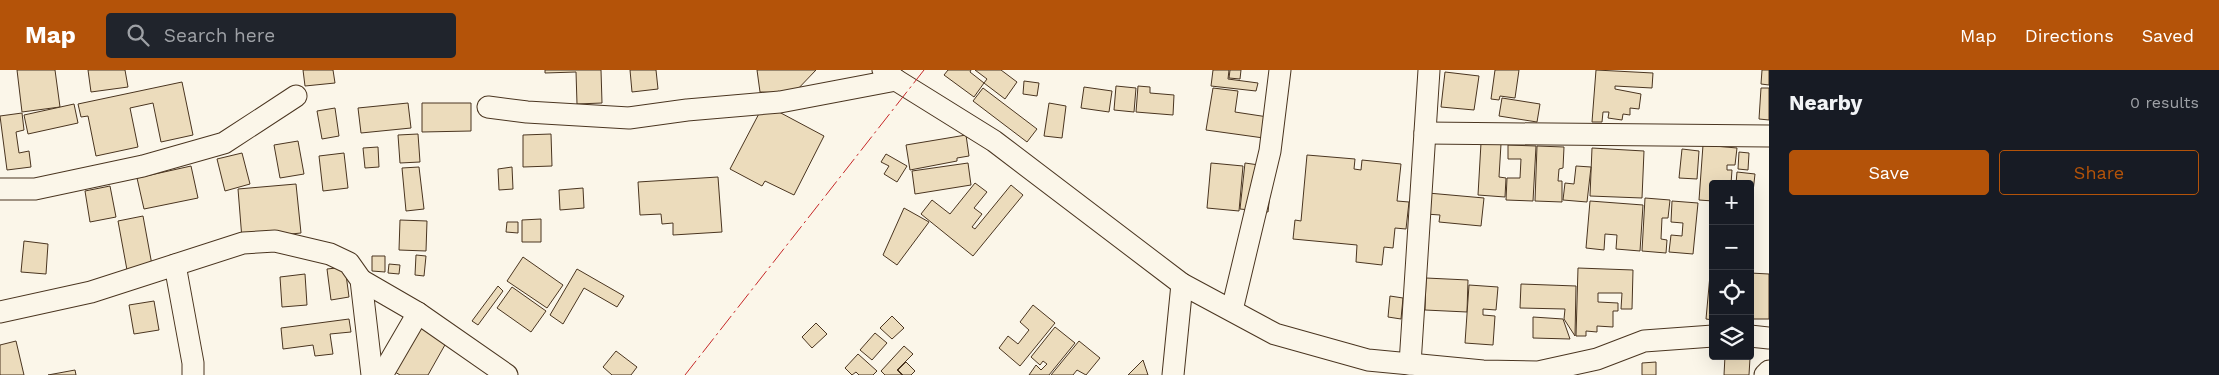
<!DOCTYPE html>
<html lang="en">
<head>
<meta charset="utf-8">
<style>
	body { margin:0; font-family:"Work Sans",sans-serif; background:#20242c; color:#f1f3f6 }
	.controls { position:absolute; right:15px; bottom:15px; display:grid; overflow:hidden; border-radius:5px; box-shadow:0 5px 20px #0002 }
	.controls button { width:45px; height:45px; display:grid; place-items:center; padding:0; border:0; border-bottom:1px solid #363941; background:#171b24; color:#f1f3f6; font:25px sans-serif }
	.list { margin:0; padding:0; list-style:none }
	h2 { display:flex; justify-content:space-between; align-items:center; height:65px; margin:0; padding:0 20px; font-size:21px }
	h2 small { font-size:16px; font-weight:400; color:#9ea1a6 }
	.actions { display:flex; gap:10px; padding:15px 20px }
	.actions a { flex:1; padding:11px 0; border:1px solid #b45309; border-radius:5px; text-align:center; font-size:18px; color:#b45309 }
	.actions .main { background:#b45309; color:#fff }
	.icon { flex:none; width:28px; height:28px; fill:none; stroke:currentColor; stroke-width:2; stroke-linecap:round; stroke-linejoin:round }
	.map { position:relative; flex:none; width:1769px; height:305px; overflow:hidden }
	header { display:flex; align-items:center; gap:30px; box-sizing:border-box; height:70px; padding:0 25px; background:#b45309; color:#fff }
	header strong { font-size:24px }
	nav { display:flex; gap:28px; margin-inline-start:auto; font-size:18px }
	.search { width:350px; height:45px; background:#20242c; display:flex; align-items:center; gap:12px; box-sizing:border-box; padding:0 18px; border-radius:5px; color:#9ea1a6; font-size:19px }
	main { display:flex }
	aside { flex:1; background:#171b24 }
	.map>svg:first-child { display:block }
	.building { fill:#ecdcbc; stroke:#4a3520 }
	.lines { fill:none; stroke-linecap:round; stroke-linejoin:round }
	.street-casing { stroke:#4a3520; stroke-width:23 }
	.street { stroke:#fbf6e9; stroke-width:21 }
	.power { stroke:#c62828; stroke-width:1; stroke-dasharray:18 4 2.5 4; stroke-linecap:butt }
</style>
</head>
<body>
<header>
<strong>Map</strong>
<div class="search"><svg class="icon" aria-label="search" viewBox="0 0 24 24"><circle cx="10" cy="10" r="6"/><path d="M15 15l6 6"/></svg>Search here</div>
<nav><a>Map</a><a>Directions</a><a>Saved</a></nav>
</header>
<main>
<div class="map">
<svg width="1769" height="305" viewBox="0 0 1769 305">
	<rect width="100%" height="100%" fill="#fbf6e9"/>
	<g class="building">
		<polygon points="17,0 55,0 60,37 22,42"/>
		<polygon points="88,0 125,0 128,17 91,22"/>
		<polygon points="303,0 333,0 335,13 305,16"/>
		<polygon points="545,0 601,0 602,33 577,34 576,2 545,3"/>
		<polygon points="630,0 656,0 658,19 632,22"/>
		<polygon points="757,0 816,0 794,23 760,22"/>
		<polygon points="948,0 971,0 970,2 984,13 974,27 944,5"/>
		<polygon points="975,0 1001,0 1017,12 1005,29 984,13 987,9"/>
		<polygon points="1213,0 1229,0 1228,9 1258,13 1256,21 1211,16"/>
		<polygon points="1230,0 1241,0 1240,9 1229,8"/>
		<polygon points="1495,0 1519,0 1515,28 1500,26 1499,30 1491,29"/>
		<polygon points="1596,0 1653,3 1652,18 1615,16 1615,19 1641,24 1639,39 1630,38 1630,45 1623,44 1622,50 1608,48 1609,42 1603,42 1602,52 1592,52"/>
		<polygon points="1762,0 1769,0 1769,15 1761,14"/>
		<polygon points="1445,2 1479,6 1474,40 1441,37"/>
		<polygon points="1024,11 1039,13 1037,26 1023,24"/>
		<polygon points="182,12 193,65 161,72 153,33 130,38 138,77 96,86 88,46 81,47 78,34"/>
		<polygon points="1116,16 1136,18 1134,42 1114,40"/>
		<polygon points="1138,16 1150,17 1150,23 1174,25 1173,45 1136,42"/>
		<polygon points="1084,17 1112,21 1109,42 1081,38"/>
		<polygon points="983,18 1037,59 1027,72 973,31"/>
		<polygon points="1213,18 1238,21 1235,42 1281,49 1278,70 1206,60"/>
		<polygon points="1761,18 1769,18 1769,50 1759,49"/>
		<polygon points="1502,28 1540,34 1537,52 1499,46"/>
		<polygon points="408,33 411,58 361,63 358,38"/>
		<polygon points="422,33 471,33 471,61 422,62"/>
		<polygon points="1049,33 1066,36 1062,68 1044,66"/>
		<polygon points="74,34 78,53 28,64 24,45"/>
		<polygon points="764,34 824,66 794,125 765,111 762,116 730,99"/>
		<polygon points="335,38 339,66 322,69 317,41"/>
		<polygon points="22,43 24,60 16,62 19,83 29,81 31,97 7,100 0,46"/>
		<polygon points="418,64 420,92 400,93 398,65"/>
		<polygon points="551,64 552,96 523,97 523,65"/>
		<polygon points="966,65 969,86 957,88 957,91 910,100 906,75"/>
		<polygon points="298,71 304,104 280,108 274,75"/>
		<polygon points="1481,73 1501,74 1499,107 1506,108 1505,127 1478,125"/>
		<polygon points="1508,75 1536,76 1533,131 1506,130 1507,108 1520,108 1521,89 1508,89"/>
		<polygon points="1703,75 1737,78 1735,95 1727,95 1727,100 1732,100 1731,114 1713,114 1713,131 1699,130"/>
		<polygon points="1537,76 1564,77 1563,98 1559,99 1558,111 1562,111 1562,132 1535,131"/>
		<polygon points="378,77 379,97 365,98 363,78"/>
		<polygon points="1592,78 1644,81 1642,128 1590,126"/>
		<polygon points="1682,79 1699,81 1697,109 1679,108"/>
		<polygon points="1739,82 1749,83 1748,100 1738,99"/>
		<polygon points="242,83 250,114 225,121 217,89"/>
		<polygon points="344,83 348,118 323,121 319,86"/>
		<polygon points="886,84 907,96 897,112 884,104 889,96 881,92"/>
		<polygon points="1307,85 1355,89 1354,99 1361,100 1362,90 1401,94 1397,131 1409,132 1406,159 1395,158 1393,178 1384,177 1382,195 1356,192 1357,175 1293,169 1295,150 1301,151"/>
		<polygon points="968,93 971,115 915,124 912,101"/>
		<polygon points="1211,93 1243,96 1239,141 1207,138"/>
		<polygon points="1245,93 1273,97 1268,142 1240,139"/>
		<polygon points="191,96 198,128 144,139 137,108"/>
		<polygon points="1576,96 1591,97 1587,132 1563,130 1565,113 1574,114"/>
		<polygon points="419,97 424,139 406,141 402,98"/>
		<polygon points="512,97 513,119 499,120 498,99"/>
		<polygon points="1737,102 1755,104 1752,131 1750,131 1750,114 1736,114"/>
		<polygon points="718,107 722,162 673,165 673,153 662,154 661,144 640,145 638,112"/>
		<polygon points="975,113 987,122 974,138 982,144 972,157 975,159 1011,115 1023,125 973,186 921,144 932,130 950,144"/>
		<polygon points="296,114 301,163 242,169 238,119"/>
		<polygon points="110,116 116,147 90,152 85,121"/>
		<polygon points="583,118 584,138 560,140 559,120"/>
		<polygon points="1428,123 1484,128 1481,156 1439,152 1440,145 1426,144"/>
		<polygon points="1645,128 1670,130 1668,148 1662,148 1661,169 1667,170 1666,183 1642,181"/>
		<polygon points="1590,131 1643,135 1640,181 1616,179 1617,165 1605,164 1604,180 1586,178"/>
		<polygon points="1672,131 1698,133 1693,184 1669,182 1671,165 1682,166 1683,153 1671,152"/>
		<polygon points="904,138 929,152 897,195 883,185"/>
		<polygon points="143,146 152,195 127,200 118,151"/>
		<polygon points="541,149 541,172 522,172 522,150"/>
		<polygon points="400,150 427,151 426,181 399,180"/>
		<polygon points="507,152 518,152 518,163 506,162"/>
		<polygon points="24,171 48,174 46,204 21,202"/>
		<polygon points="416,185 426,186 424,206 415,205"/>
		<polygon points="372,186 385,186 385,202 372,201"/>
		<polygon points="523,187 563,215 547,238 507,211"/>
		<polygon points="389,194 400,195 399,204 388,203"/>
		<polygon points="345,197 349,227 331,230 327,199"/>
		<polygon points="1578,198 1633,200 1632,239 1621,239 1622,223 1598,223 1598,232 1618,233 1618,241 1613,241 1613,257 1597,256 1597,262 1586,261 1586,266 1576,266"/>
		<polygon points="577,199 624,226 617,237 584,218 563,254 550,245"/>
		<polygon points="1750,203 1769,204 1769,249 1751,249"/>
		<polygon points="305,204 307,235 282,237 280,207"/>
		<polygon points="1710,205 1713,206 1713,250 1706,249"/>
		<polygon points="1426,208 1468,210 1467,242 1425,240"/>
		<polygon points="1521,214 1576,216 1575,266 1564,249 1565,239 1520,238"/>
		<polygon points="1469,215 1498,217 1496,240 1483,239 1483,245 1495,246 1493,275 1465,273"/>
		<polygon points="498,216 503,221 478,255 472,251"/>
		<polygon points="512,217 546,241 531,262 497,238"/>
		<polygon points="1390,226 1403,228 1401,249 1388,247"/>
		<polygon points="154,231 159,260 134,264 129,235"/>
		<polygon points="1033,235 1055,253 1020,296 999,278 1008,266 1018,274 1029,260 1020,252"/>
		<polygon points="892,246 904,258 892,269 880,258"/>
		<polygon points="1533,247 1563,249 1570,269 1533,268"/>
		<polygon points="349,249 351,262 330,264 333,284 315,286 313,275 283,279 281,258"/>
		<polygon points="816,253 827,264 812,278 802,267"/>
		<polygon points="1055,257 1075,273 1049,305 1029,305 1036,295 1041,300 1047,294 1043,291 1040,295 1031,287"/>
		<polygon points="421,258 446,273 428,305 400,305 395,302"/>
		<polygon points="875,263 887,273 872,290 860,280"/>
		<polygon points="16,271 24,305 0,305 0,275"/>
		<polygon points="1079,271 1100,288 1086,305 1077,300 1073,305 1051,305"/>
		<polygon points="904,276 913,284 897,300 902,305 885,305 881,301"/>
		<polygon points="616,281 637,297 631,305 612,305 603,297"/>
		<polygon points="858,284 877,301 873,305 859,305 856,302 852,305 845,298"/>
		<polygon points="1725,286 1750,288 1749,305 1724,305"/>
		<polygon points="1143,290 1148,305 1128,305"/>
		<polygon points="906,292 915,301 911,305 903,305 898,300"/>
		<polygon points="1656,292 1656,305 1642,305 1642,293"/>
		<polygon points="75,300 76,305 48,305"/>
	</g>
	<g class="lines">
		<defs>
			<g id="street">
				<polyline points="883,0 896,10 994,71 1182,214 1275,264 1368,290 1483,301 1538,302 1597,289 1644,271 1713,266"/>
				<polyline points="488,37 527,42 629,48 687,40 780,32 896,10"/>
				<polyline points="1425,63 1769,66"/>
				<polyline points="0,119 35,119 143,96 224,73 296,26"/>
				<polyline points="175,195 193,293 193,305"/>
				<polyline points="361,210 418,243 507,305"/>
				<polyline points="1232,240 1270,81 1280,0"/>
				<polyline points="0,242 91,222 243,173 275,171 330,184 349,193 361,210 372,305"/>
				<polyline points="1750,266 1769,268"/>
				<polyline points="1410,294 1429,0"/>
				<polyline points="382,305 418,243"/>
				<polyline points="1173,305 1182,214"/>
				<polyline points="1765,305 1769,301"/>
			</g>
		</defs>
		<use href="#street" class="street-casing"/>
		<use href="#street" class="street"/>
		<polyline class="power" points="685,305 924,0"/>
	</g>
</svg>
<div class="controls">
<button>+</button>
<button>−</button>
<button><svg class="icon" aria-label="locate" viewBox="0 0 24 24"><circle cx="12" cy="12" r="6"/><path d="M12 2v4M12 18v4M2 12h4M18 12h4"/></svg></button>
<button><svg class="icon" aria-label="layers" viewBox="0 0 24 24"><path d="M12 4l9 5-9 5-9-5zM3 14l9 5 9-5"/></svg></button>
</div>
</div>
<aside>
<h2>Nearby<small>0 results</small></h2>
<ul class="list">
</ul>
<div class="actions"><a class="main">Save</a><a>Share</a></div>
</aside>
</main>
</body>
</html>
